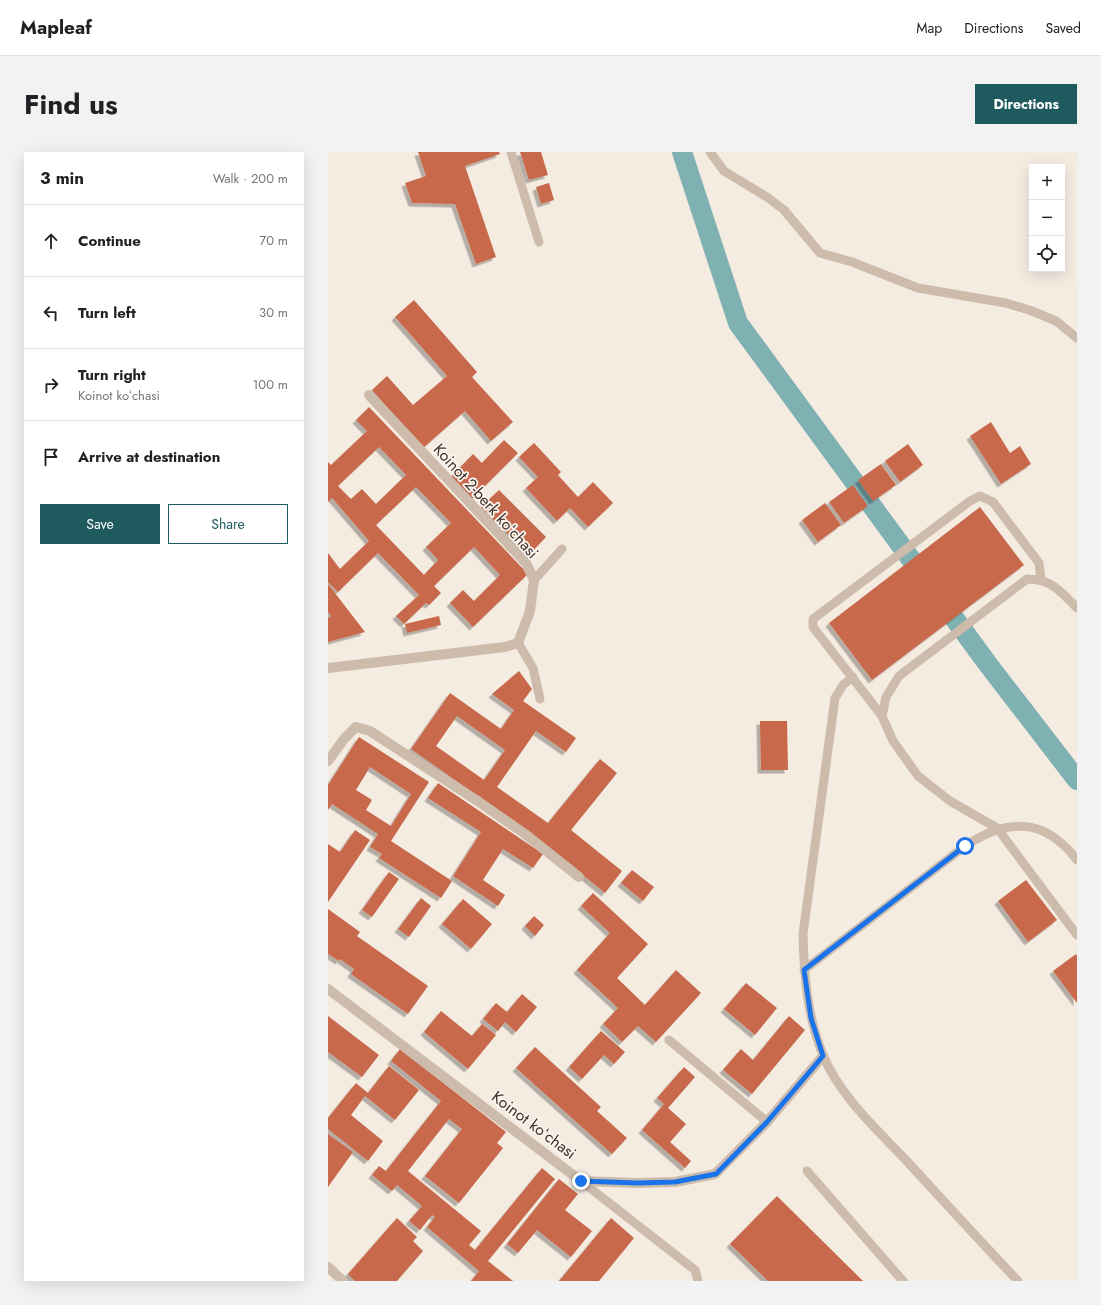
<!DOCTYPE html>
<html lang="en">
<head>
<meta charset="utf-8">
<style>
	body { margin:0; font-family:Jost,sans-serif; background:#f2f2f2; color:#202124 }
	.controls { position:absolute; right:12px; top:12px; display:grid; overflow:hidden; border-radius:0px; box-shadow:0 4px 16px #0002 }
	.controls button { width:36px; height:36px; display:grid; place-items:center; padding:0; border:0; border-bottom:1px solid #e0e0e0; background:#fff; color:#202124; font:20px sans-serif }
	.stop { position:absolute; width:12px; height:12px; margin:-9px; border:3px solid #1a73e8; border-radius:50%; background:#fff }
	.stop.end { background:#1a73e8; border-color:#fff; box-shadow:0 1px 4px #0008 }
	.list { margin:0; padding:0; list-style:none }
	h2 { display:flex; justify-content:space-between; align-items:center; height:52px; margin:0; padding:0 16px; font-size:17px }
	h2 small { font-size:13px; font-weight:400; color:#757577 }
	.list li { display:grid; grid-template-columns:26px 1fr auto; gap:12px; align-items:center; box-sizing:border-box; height:72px; padding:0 16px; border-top:1px solid #e0e0e0 }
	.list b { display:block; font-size:15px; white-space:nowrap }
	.list p { margin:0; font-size:13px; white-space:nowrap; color:#757577 }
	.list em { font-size:13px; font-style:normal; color:#757577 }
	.actions { display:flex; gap:8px; padding:12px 16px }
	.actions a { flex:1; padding:9px 0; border:1px solid #1f5a5e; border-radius:0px; text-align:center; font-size:14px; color:#1f5a5e }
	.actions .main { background:#1f5a5e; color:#fff }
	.icon { flex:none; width:22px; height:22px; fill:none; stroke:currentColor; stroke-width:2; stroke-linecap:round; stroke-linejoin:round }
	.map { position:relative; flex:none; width:749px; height:1129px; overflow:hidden; border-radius:0px }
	header { display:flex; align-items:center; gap:24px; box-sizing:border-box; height:56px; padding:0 20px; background:#fff; border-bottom:1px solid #e0e0e0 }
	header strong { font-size:19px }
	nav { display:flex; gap:22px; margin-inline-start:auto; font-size:14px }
	.intro { display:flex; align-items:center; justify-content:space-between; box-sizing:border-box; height:96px; padding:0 24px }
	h1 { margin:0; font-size:28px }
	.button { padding:10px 18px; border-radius:0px; background:#1f5a5e; color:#fff; font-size:14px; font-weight:700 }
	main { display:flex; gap:24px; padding:0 24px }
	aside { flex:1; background:#fff; border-radius:0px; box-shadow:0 4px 16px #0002 }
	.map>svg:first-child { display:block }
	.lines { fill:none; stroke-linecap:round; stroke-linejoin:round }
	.canal { stroke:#7fb0b2; stroke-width:20 }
	.building { fill:#c8694b; fill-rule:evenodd; filter:url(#shadow) }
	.service { stroke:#cdbbac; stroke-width:9 }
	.minor { stroke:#cdbbac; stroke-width:10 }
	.route { stroke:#1a73e8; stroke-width:5 }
	.labels { text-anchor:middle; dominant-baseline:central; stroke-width:3.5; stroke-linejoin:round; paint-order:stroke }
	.street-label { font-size:16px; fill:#3b302b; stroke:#fbf5ee }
</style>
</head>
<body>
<header>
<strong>Mapleaf</strong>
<nav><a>Map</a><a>Directions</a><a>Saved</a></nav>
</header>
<div class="intro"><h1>Find us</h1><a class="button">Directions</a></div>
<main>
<aside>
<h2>3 min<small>Walk · 200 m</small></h2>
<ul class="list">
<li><svg class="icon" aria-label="ahead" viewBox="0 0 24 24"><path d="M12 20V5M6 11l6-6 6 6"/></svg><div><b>Continue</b></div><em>70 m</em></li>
<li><svg class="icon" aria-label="left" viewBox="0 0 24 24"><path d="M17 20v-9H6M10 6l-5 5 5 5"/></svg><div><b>Turn left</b></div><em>30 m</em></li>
<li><svg class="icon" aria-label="right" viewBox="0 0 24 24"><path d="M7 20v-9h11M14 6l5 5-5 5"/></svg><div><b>Turn right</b><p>Koinot koʻchasi</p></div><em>100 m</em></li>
<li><svg class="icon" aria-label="arrive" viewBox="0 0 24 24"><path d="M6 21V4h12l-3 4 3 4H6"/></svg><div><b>Arrive at destination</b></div></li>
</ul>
<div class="actions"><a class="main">Save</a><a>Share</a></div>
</aside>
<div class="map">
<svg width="749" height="1129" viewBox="0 0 749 1129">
	<defs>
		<filter id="shadow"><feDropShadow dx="-3.5" dy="3.5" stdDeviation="0" flood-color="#0004"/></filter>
	</defs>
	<rect width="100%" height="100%" fill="#f4ebe1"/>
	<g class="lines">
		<polyline class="canal" points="354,0 410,171 659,511 749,628"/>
	</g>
	<g class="building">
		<polygon points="90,0 171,0 172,2 137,14 168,105 148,112 127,52 84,51 77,31 98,24"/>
		<polygon points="192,0 213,0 220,23 201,28"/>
		<polygon points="221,31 226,48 213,52 208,35"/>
		<polygon points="86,148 149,220 144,225 185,270 163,289 137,259 95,296 44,238 59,224 85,253 119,224 67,165"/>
		<path d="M41 255 200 422 145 475 122 451 135 438 146 449 172 423 146 395 106 434 113 441 101 453 98 451 76 472 68 464 91 443 50 401 10 440 0 430V401L12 417 41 389 4 346 0 350V310L3 313 39 279 28 268ZM51 295 78 323 48 352 34 337 23 347 10 334ZM88 335 123 371 98 395 110 408 96 423 48 373Z"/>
		<polygon points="663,270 682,301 692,294 703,312 673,332 642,284"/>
		<polygon points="176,288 190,301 143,348 121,327 145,302 154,311"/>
		<polygon points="206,291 233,320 230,323 250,345 265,330 285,351 260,375 242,356 229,369 198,336 210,325 191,305"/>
		<polygon points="580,292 595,313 572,330 557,309"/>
		<polygon points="553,312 568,333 545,349 530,328"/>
		<polygon points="525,333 540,354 516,371 501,350"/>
		<polygon points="171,338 218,385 201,403 153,355"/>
		<polygon points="497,351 513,373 490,390 474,368"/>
		<polygon points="652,355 696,413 544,528 501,471"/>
		<polygon points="0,432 37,480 0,490 0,466 3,464 0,460"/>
		<polygon points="111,464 113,473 79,481 77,472"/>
		<path d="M191 519 204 537 195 549 248 586 238 600 208 579 169 635 220 671 272 607 289 621 243 678 294 719 277 741 209 686 83 597 122 541 173 577 186 558 164 542ZM129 564 177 598 156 628 108 594Z"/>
		<polygon points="432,569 459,569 460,618 433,618"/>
		<path d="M31 585 101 630 63 689 124 729 113 746 51 706 54 702 42 695 50 682 4 652 0 658V633ZM42 615 83 642 63 674 38 658 44 648 28 638Z"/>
		<polygon points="110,631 215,702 205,716 175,697 155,728 177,743 170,754 125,724 153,680 100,646"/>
		<polygon points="27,678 42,688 0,750 0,692 12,700"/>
		<polygon points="304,718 326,735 315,749 293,731"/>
		<polygon points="61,720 71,727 44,765 34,758"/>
		<polygon points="698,728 729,768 700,790 670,749"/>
		<polygon points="265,741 320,792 289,826 317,853 348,818 373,841 328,890 310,874 294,890 275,872 290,856 249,818 282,781 253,754"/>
		<polygon points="93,746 103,754 81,785 70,777"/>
		<polygon points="135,747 164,772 143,797 114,772"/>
		<polygon points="0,757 32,780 29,784 100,834 80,862 23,822 26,817 12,807 11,809 0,802"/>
		<polygon points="206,764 216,773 207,784 197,774"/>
		<polygon points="748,802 749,804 749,851 725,819"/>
		<polygon points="418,831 449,856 427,883 396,857"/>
		<polygon points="194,842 209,855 188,880 177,870 170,879 155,867 168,851 179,860"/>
		<polygon points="113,859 144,884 154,872 168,883 140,917 96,880"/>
		<polygon points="0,864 51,903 34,925 0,900"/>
		<polygon points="461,864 477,878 424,942 395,918 413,897 425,908"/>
		<polygon points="273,879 297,900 286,912 276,903 254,927 241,915"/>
		<polygon points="207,895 273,955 269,959 299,986 284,1002 188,916"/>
		<polygon points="72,897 178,980 169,991 175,996 131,1051 97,1024 134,977 121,967 80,1019 153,1079 141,1093 147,1098 214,1016 227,1027 160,1109 185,1129 143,1129 151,1119 99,1075 107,1065 104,1063 92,1078 81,1069 94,1054 69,1033 64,1039 44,1023 51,1014 58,1019 113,949 63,909"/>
		<polygon points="61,914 91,938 67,968 37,944 23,963 55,989 40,1009 0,977 0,966 28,931 40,941"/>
		<polygon points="356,915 367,925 340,956 358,972 342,990 363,1009 357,1016 314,978 336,952 329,946"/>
		<polygon points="0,982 25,1000 0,1035"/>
		<polygon points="231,1027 250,1042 237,1058 264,1079 243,1105 209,1078 190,1101 179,1092"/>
		<polygon points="449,1044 535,1129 440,1129 402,1092"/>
		<polygon points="69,1066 89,1085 85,1089 95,1099 69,1129 27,1129 20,1122"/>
		<polygon points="283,1066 306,1086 271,1129 231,1129"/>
	</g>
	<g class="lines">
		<g class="service">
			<polyline points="183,0 211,90"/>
			<polyline points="382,0 396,19 439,45 456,58 492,101 524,110 590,136 678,151 704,159 728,169 749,186"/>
			<polyline points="206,428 234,397"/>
			<path d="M749 456C733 440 724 427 699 427L571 524 558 545 554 564 565 589 590 624 622 649 669 676 749 783"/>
			<polyline points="190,491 205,516 212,547"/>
			<path d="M525 525 515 533 507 546 475 782C476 823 479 864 495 903 510 941 547 976 575 1005 613 1046 651 1088 690 1129"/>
			<polyline points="554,564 485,475 485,467 642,349 652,344 665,350 711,411 713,427"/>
			<path d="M476 818 637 694C679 666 716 665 749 708"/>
			<polyline points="341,888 439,970"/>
			<polyline points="479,1019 575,1129"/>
			<polyline points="253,1029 367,1118 370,1129"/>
		</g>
		<g class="minor">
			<polyline points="0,516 177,495 190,491 202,459 206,428 198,411 41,243"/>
			<polyline points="0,609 16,587 28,575 42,579 151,650 197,682 251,725"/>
			<polyline points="0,837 253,1029 309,1031 347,1030 387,1022 439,970 495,904"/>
			<polyline points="0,1115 15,1129"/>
		</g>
	</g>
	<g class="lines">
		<polyline class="route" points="253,1029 309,1031 347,1030 388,1022 439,970 495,904 483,866 476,818 637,694"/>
	</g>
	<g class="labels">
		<g class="street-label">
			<text transform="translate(158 349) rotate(48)">Koinot 2-berk koʻchasi</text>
			<text transform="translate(206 973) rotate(37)">Koinot koʻchasi</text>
		</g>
	</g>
</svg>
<div class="controls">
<button>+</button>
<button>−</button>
<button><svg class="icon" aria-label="locate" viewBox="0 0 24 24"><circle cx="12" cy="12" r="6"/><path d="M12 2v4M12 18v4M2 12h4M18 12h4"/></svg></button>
</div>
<div class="stop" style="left:637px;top:694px"></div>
<div class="stop end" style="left:253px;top:1029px"></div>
</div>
</main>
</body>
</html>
